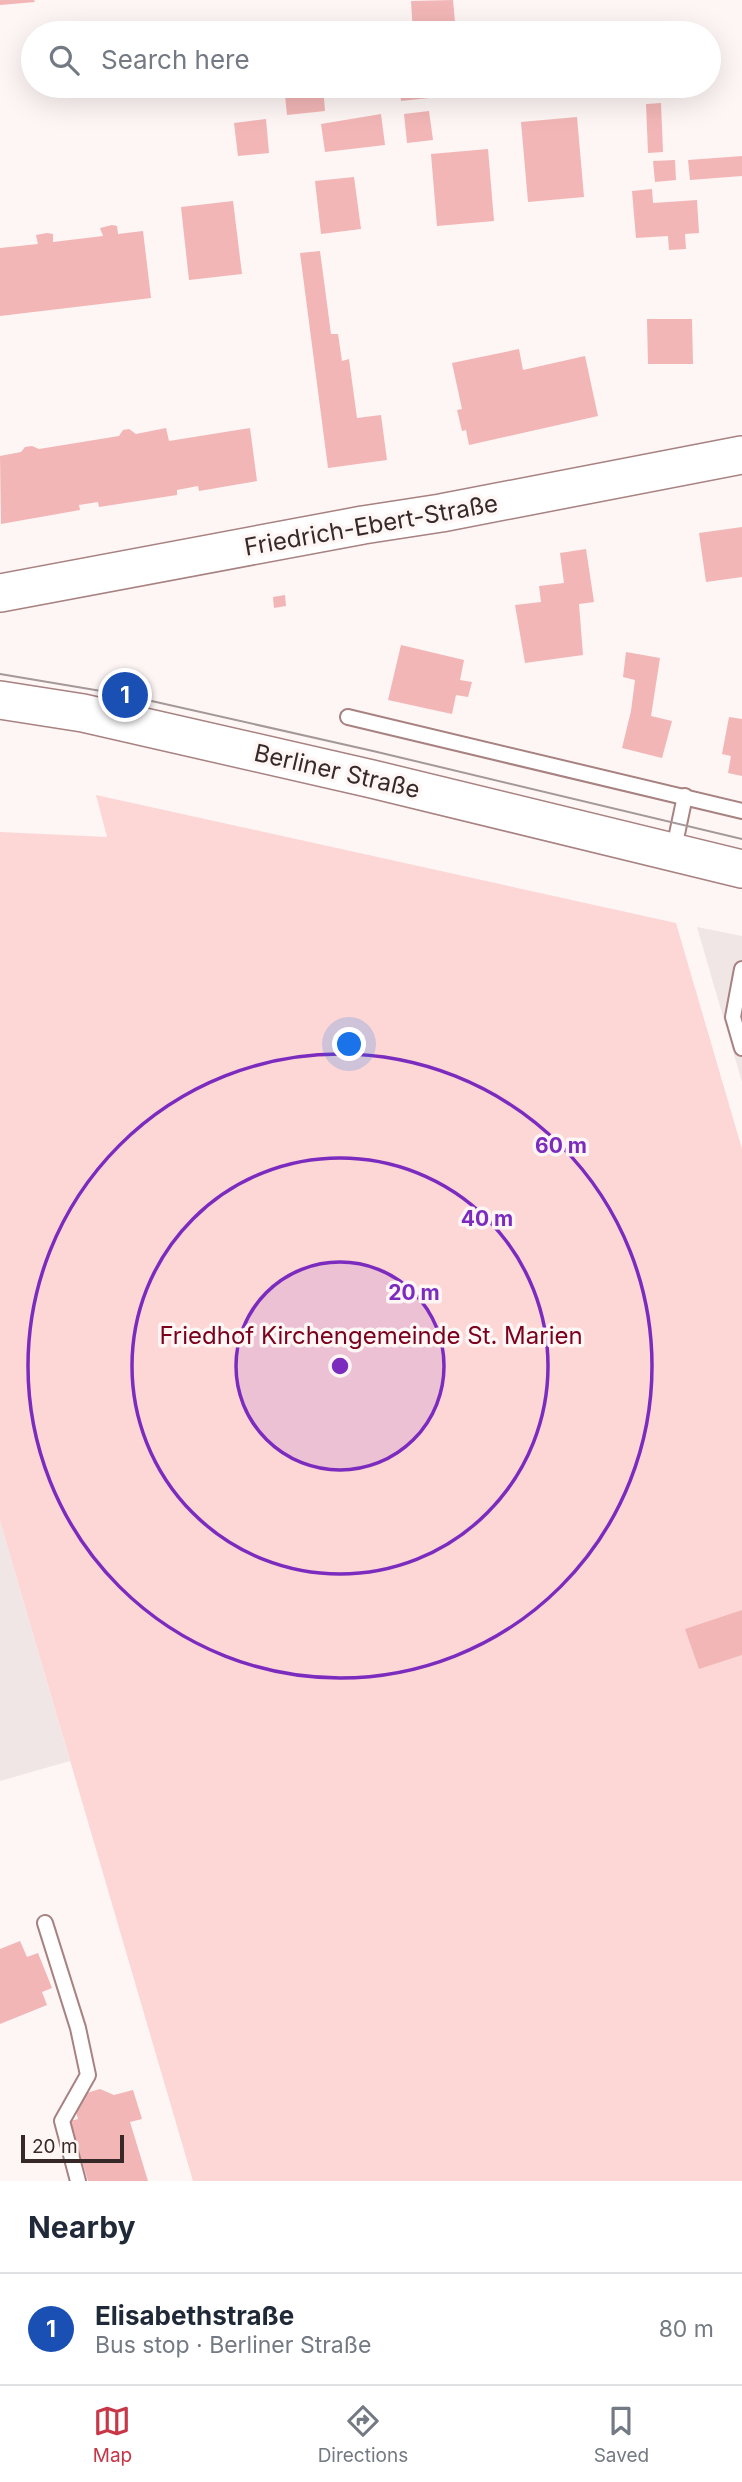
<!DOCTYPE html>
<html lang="en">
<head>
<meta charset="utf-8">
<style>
	body { margin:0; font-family:Inter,sans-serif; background:#f2f2f3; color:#1f2937 }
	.scale { position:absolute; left:21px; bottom:18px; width:103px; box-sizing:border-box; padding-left:7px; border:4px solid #382929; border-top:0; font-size:19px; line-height:24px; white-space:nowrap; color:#382929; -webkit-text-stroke:5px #fef5f5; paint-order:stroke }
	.you { position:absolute; left:350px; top:1045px; width:24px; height:24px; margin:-18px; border:5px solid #fff; border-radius:50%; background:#1a73e8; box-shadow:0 0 0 10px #1a73e833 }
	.badge { display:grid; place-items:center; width:46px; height:46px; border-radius:50%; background:#c73747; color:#fff; font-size:23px; font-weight:700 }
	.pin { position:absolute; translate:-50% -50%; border:4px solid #fff; box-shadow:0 2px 7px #0006 }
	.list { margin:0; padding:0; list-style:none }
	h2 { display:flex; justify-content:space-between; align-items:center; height:91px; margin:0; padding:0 28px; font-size:30px }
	h2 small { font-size:23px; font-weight:400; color:#747a83 }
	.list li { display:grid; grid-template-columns:46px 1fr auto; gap:21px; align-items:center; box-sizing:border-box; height:112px; padding:0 28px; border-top:2px solid #e0e1e3 }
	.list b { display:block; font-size:26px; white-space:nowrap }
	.list p { margin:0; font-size:23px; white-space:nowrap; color:#747a83 }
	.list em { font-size:23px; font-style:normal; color:#747a83 }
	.icon { flex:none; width:38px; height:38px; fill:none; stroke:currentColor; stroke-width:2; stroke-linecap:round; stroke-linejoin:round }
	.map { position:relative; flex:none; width:742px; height:2181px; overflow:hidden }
	.search { position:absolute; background:#fff; box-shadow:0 7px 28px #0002; left:21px; right:21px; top:21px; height:77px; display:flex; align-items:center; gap:18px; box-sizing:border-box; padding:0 24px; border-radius:38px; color:#747a83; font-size:26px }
	.sheet { height:203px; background:#fff }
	nav { display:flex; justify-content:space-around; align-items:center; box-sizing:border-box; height:98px; border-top:2px solid #e0e1e3; background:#fff; font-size:19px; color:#747a83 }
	nav a { display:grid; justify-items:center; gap:4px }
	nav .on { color:#c73747 }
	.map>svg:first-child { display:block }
	.built { fill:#f0e6e6 }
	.green { fill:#fcd7d6 }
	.building { fill:#f2b6b6 }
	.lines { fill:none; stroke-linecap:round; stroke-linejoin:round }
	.service-casing { stroke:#a78281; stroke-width:18 }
	.tertiary-casing { stroke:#a78281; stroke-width:40 }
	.service { stroke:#fff; stroke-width:14 }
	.tertiary { stroke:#fff; stroke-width:37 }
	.tram { stroke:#a49898; stroke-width:2 }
	.ring { fill:none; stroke:#7b2cbf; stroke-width:3.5 }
	.labels { text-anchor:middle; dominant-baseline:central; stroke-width:7; stroke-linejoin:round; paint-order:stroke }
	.street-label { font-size:24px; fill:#382929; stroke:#fef5f5 }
	.park-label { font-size:24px; fill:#7a011d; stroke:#fef5f5 }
	.centre { fill:#7b2cbf; stroke:#fef5f5; stroke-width:3.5 }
	.ring-label { font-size:21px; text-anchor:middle; font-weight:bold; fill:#7b2cbf; stroke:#fef5f5; stroke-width:7; stroke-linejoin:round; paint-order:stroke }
</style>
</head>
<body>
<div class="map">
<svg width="742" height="2181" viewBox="0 0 742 2181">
	<rect width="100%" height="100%" fill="#fef5f5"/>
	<g class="built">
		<polygon points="697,927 742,936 742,1082"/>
		<polygon points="0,1521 70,1761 0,1781"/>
	</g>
	<polygon class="green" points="96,795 676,923 742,1149 742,2181 193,2181 0,1521 0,832 107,837"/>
	<g class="building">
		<polygon points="0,0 34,0 35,2 0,5"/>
		<polygon points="453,0 456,33 413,33 411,1"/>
		<polygon points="345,26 345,33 295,33 295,31"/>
		<polygon points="166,86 214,86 214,87 167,93"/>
		<polygon points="284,86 323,86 325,111 287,115"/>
		<polygon points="399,86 428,86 429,98 401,101"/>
		<polygon points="661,103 663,152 648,153 646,104"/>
		<polygon points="429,111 433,140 407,143 404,114"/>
		<polygon points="381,114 385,145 325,152 321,124"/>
		<polygon points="577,117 584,197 528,202 521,122"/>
		<polygon points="266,119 269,153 238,156 234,123"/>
		<polygon points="488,149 494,221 437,226 431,154"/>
		<polygon points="742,156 742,176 690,180 688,160"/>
		<polygon points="675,160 676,180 655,182 653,161"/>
		<polygon points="354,177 361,229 321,234 315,181"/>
		<polygon points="652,189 653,203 697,200 699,233 685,234 686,249 669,250 668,236 636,238 632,191"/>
		<polygon points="233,201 242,274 189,280 181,207"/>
		<polygon points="112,225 117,226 118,234 143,231 151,298 0,316 0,248 38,244 36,235 47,233 53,234 53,242 103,236 100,228"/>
		<polygon points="320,251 331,334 338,334 342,361 349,359 357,418 381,415 387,460 328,468 300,253"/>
		<polygon points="647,319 692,319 693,364 648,364"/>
		<polygon points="519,349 523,370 585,356 598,416 469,445 466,430 462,431 457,410 462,409 452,363"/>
		<polygon points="166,428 169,441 250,428 257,481 199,491 198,486 177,490 177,495 99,507 98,502 79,505 80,510 1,524 0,456 21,452 25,447 32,446 39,449 119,436 123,430 129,429 136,434"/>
		<polygon points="742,527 742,577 706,582 699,533"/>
		<polygon points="586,549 594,602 579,604 583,655 525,663 515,605 541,602 539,586 564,583 560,553"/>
		<polygon points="285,595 286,606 274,608 273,597"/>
		<polygon points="401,645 464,660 460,680 472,682 468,697 456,695 452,714 388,700"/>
		<polygon points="626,652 660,658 651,716 672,721 662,758 622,748 631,711 635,680 623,677"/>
		<polygon points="729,717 742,719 742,776 728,773 731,756 722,754"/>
		<polygon points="742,1610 742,1655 699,1669 685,1629"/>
		<polygon points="20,1941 27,1957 38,1953 52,1988 42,1992 47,2005 0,2024 0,1949"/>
		<polygon points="100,2089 114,2095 133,2090 142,2119 130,2122 148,2181 88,2181 70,2121 78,2119 75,2108 80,2095"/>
	</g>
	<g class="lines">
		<defs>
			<g id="service">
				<polyline points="348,717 742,811"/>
				<polyline points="673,853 685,796"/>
				<polyline points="742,969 733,1017 742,1048"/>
				<polyline points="45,1923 78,2028 88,2075 62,2121 78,2181"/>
			</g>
			<g id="tertiary">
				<polyline points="0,593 363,525 441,513 742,455"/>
				<polyline points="0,700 83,713 372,779 742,869"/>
			</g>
		</defs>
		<use href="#service" class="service-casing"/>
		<use href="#tertiary" class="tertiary-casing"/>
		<use href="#service" class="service"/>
		<use href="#tertiary" class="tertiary"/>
		<polyline class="tram" points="0,674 125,695 373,751 742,839"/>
	</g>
	<circle cx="340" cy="1366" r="104" fill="#7b2cbf" fill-opacity=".12"/>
	<g class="ring">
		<circle cx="340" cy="1366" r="104"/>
		<circle cx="340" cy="1366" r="208"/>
		<circle cx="340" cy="1366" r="312"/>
	</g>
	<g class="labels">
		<g class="street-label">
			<text transform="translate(371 525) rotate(-10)">Friedrich-Ebert-Straße</text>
			<text transform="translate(337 771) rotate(13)">Berliner Straße</text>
		</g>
		<g class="park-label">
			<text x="371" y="1335">Friedhof Kirchengemeinde St. Marien</text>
		</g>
	</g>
	<circle cx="340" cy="1366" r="10" class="centre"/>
	<g class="ring-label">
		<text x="561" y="1153">60 m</text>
		<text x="487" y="1226">40 m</text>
		<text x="414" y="1300">20 m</text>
	</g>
</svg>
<div class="scale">20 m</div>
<div class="you"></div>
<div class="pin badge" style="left:125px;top:695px;background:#1a4fb4">1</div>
<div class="search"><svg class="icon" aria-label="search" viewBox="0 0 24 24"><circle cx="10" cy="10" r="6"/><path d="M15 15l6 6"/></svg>Search here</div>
</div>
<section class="sheet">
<h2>Nearby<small></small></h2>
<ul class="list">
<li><span class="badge" style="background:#1a4fb4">1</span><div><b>Elisabethstraße</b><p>Bus stop · Berliner Straße</p></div><em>80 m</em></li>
</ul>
</section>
<nav>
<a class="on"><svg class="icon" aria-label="map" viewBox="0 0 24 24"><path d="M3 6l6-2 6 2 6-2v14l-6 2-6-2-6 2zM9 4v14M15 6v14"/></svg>Map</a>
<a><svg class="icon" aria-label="directions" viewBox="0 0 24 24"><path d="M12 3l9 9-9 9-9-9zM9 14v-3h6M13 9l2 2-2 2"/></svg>Directions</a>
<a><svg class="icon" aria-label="saved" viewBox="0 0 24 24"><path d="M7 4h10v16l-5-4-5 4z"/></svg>Saved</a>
</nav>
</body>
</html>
